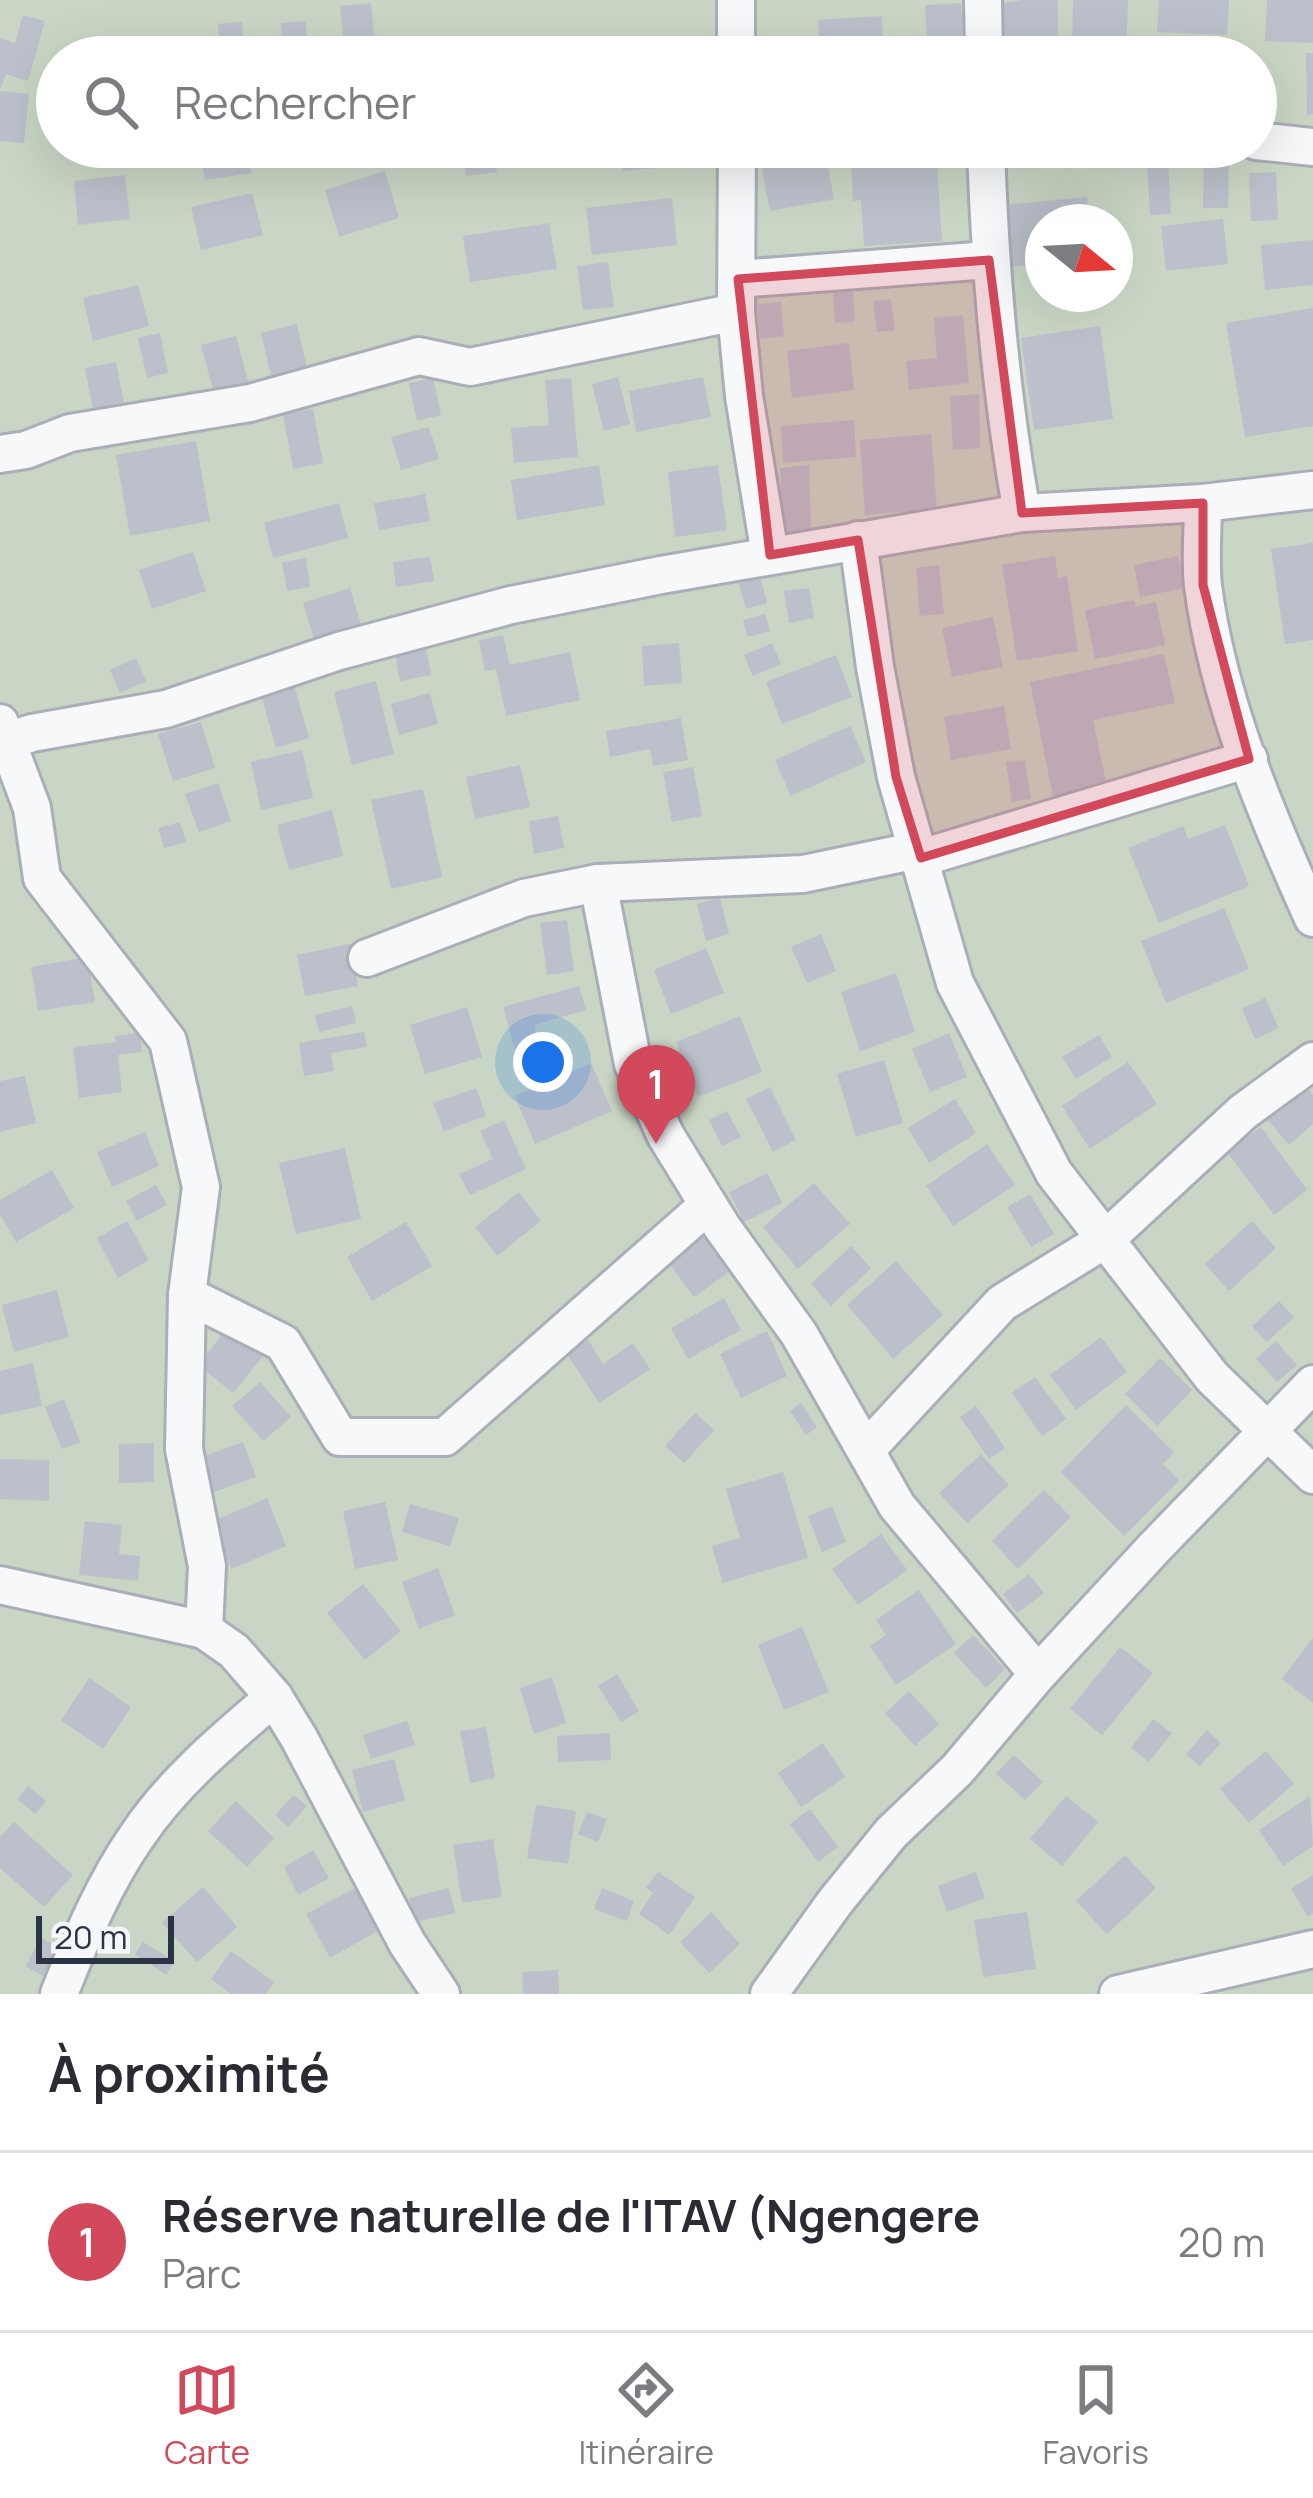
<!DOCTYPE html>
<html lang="fr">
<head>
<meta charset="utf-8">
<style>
	body { margin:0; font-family:Manrope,sans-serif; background:#f7f7f7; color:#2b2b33 }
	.compass { position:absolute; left:1025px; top:204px; width:108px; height:108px; border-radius:50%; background:#fff; box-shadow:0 12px 48px #0002; rotate:108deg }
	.scale { position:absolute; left:36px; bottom:30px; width:138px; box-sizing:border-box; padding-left:12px; border:6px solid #2b3445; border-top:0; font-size:33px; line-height:42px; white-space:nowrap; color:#2b3445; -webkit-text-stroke:9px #f4f6f9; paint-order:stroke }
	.you { position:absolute; left:543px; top:1062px; width:42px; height:42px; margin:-30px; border:9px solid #fff; border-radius:50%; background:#1a73e8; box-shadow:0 0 0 18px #1a73e833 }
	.badge { display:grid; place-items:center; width:78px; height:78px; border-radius:50%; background:#d1495b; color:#fff; font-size:39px; font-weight:700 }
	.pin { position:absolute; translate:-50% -99px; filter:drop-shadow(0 3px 6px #0008) }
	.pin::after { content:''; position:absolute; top:63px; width:42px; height:36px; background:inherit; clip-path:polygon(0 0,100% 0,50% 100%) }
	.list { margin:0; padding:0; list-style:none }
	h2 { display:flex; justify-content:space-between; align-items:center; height:156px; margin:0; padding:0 48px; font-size:51px }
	h2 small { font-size:39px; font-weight:400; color:#7c7c81 }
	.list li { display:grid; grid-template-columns:78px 1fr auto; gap:36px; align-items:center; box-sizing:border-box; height:180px; padding:0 48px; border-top:3px solid #e1e1e2 }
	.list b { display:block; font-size:45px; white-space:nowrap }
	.list p { margin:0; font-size:39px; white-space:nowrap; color:#7c7c81 }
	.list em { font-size:39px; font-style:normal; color:#7c7c81 }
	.icon { flex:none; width:66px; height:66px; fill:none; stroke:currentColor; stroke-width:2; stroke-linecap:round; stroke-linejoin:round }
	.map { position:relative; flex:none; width:1313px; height:1994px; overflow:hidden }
	.search { position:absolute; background:#fff; box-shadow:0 12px 48px #0002; left:36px; right:36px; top:36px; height:132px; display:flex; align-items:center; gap:30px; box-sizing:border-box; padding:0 42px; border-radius:66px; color:#7c7c81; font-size:45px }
	.sheet { height:336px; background:#fff }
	nav { display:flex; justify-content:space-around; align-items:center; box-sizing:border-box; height:168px; border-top:3px solid #e1e1e2; background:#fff; font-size:33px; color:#7c7c81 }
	nav a { display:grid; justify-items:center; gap:6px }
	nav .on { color:#d1495b }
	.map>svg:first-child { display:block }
	.green { fill:#c9d6c5; fill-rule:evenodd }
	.building { fill:#bbc0ca }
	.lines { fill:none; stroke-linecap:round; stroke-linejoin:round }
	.street-casing { stroke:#a9aeb7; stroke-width:42 }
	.street { stroke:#f7f8fa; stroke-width:36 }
	.marked { fill:#d1495b; fill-opacity:0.2; stroke:#d1495b; stroke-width:9; stroke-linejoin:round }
</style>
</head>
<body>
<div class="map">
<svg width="1313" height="1994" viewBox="0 0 1313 1994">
	<rect width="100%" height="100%" fill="#e4e7ec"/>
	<path class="green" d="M0 0H1313V1994H0ZM57 57H1256V147H57ZM1043 222H1115V294H1043Z"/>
	<g class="building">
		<polygon points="1023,0 1058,0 1058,50 1003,50 1003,3"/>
		<polygon points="1073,0 1128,0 1126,57 1072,57"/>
		<polygon points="1159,0 1229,0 1227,35 1157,32"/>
		<polygon points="1267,0 1313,0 1313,43 1265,41"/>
		<polygon points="371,3 376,52 345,54 340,6"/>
		<polygon points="961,3 964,57 928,57 925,5"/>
		<polygon points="23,15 45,21 28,81 6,74 0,90 0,38 15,43"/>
		<polygon points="882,16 883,54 820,57 818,20"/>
		<polygon points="306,21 307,50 283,52 281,23"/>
		<polygon points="242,22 244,57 220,57 218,24"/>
		<polygon points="121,43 122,57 69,57 69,46"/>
		<polygon points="1306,53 1313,53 1313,114 1307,115"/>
		<polygon points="0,91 29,94 24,143 0,141"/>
		<polygon points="72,147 129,147 130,155 73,161"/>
		<polygon points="462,147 493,147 497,172 466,176"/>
		<polygon points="620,147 699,147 701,164 623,171"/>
		<polygon points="850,147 936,147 942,241 864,246 861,200 853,201"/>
		<polygon points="247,150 251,173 205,180 201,156"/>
		<polygon points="1204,153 1229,153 1228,208 1203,208"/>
		<polygon points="826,157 834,199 770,211 762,169"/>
		<polygon points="1168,159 1171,214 1150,215 1147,161"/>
		<polygon points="385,171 399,218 339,237 325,190"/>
		<polygon points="1276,172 1278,220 1251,221 1249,173"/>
		<polygon points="125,175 130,219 78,225 74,181"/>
		<polygon points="252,193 263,235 201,250 191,207"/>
		<polygon points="1087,197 1089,222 1043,222 1043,263 1011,267 1005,205"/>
		<polygon points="672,198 677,245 592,255 586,208"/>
		<polygon points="1223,219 1228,264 1166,271 1161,226"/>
		<polygon points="549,223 557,269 470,282 463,236"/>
		<polygon points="1313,240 1313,285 1265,290 1261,245"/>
		<polygon points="608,262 614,307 583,310 577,266"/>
		<polygon points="138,285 149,326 93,341 83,298"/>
		<polygon points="853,291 855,322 835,323 833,292"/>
		<polygon points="891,299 895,330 877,332 873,301"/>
		<polygon points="781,302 784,336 760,339 757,304"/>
		<polygon points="1313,308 1313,426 1245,437 1226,323"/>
		<polygon points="963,315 969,383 909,390 906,361 937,358 934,318"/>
		<polygon points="297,324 307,368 271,376 261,333"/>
		<polygon points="1100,326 1113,419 1034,430 1021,338"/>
		<polygon points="160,333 168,373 147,378 138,338"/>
		<polygon points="236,336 250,389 215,398 201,345"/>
		<polygon points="849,343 854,390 792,398 787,351"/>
		<polygon points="116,362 124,404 93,410 85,368"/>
		<polygon points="618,377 630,424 604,431 592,384"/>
		<polygon points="703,377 711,417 636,432 629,391"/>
		<polygon points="433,378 441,415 417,421 409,383"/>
		<polygon points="571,378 578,457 514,463 511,428 549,425 545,380"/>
		<polygon points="979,394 980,448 953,450 950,396"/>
		<polygon points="313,409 323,463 293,469 283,414"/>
		<polygon points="854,420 856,457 783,463 781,426"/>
		<polygon points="429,427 439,459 401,470 391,437"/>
		<polygon points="931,434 937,509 865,515 860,440"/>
		<polygon points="196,441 210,521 130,536 116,455"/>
		<polygon points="599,465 605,505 517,520 511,480"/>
		<polygon points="718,465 727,530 675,537 668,472"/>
		<polygon points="809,465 811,531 783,536 780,468"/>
		<polygon points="425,494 430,521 379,530 374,503"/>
		<polygon points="339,503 348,538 273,558 264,523"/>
		<polygon points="1313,543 1313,640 1285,644 1271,549"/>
		<polygon points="193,552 206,591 152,609 139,570"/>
		<polygon points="1055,556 1058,578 1067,576 1078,651 1017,661 1002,565"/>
		<polygon points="1178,556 1185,588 1140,597 1134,565"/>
		<polygon points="430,557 434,581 396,587 393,562"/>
		<polygon points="306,558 310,587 287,591 282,562"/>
		<polygon points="939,565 944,614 920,616 916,568"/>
		<polygon points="759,572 767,603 746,609 737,578"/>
		<polygon points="350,588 361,624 314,639 303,603"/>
		<polygon points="809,588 814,618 789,623 784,591"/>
		<polygon points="1134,600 1136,606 1156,602 1165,645 1095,659 1085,610"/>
		<polygon points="765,614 770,631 748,637 743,620"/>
		<polygon points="993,617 1003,667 952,677 942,628"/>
		<polygon points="503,635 510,665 570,652 580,700 506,716 496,669 485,671 479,640"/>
		<polygon points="679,643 682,683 644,686 642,646"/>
		<polygon points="772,643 781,664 753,676 744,655"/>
		<polygon points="426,647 431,675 400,681 395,653"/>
		<polygon points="1164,654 1175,703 1093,720 1108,791 1054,802 1030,682"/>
		<polygon points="836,655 852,697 782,724 766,682"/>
		<polygon points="136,658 146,681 120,693 110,670"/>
		<polygon points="376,681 394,754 352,765 334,692"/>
		<polygon points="294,685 309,738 276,748 261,694"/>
		<polygon points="430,693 438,724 399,735 391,704"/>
		<polygon points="1004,706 1011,749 951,760 944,717"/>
		<polygon points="681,718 688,760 653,766 650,749 610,757 606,731"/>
		<polygon points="201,722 215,768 173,781 158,734"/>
		<polygon points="850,726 866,762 791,796 775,760"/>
		<polygon points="302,750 313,798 261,810 251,762"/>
		<polygon points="1025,760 1031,799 1012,802 1006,762"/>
		<polygon points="520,765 530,807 475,819 466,777"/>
		<polygon points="693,767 702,816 672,822 663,772"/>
		<polygon points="218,783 231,821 199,832 185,794"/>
		<polygon points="423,789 442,877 391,889 371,800"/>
		<polygon points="332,810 343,856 289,870 277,825"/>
		<polygon points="558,816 564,848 534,854 529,821"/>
		<polygon points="180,822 186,842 164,848 158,828"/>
		<polygon points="1225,825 1249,886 1159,923 1128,848 1183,826 1188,839"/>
		<polygon points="720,898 729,934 706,941 697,904"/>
		<polygon points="1224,908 1249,969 1166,1003 1141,941"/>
		<polygon points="567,920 574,971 547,975 540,923"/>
		<polygon points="821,934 836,971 807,983 791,947"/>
		<polygon points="350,944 358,986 305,996 297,955"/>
		<polygon points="706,948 724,993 671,1014 654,970"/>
		<polygon points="87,957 95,1002 38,1011 31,967"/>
		<polygon points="896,973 915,1032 860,1051 841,992"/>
		<polygon points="579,986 586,1010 534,1025 540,1048 516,1054 503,1007"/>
		<polygon points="1265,998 1279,1028 1255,1039 1242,1009"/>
		<polygon points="352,1006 356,1023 319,1032 315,1015"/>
		<polygon points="467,1007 482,1057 425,1074 410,1025"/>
		<polygon points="740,1016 762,1072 698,1097 676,1042"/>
		<polygon points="364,1032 367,1047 331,1053 334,1071 304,1076 299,1043"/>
		<polygon points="140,1033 142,1052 118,1055 122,1092 79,1098 73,1047 116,1042 115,1036"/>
		<polygon points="949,1033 967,1077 930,1092 912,1049"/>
		<polygon points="1099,1035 1112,1057 1076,1079 1062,1057"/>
		<polygon points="884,1060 903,1123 856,1137 837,1074"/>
		<polygon points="1128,1062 1157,1104 1090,1149 1062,1106"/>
		<polygon points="591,1063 612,1111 535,1144 515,1096"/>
		<polygon points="25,1076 36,1123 0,1132 0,1081"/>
		<polygon points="1303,1084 1313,1095 1313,1124 1289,1145 1265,1117"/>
		<polygon points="770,1087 796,1140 773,1152 746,1099"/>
		<polygon points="476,1088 486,1116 444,1131 433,1103"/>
		<polygon points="955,1099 976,1133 929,1163 908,1128"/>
		<polygon points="727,1111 741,1137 722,1146 709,1120"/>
		<polygon points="504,1120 526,1169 470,1195 459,1174 493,1159 480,1131"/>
		<polygon points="1261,1127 1307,1190 1274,1215 1227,1152"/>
		<polygon points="145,1132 159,1166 112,1187 97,1152"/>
		<polygon points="987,1144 1015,1185 953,1226 926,1186"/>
		<polygon points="345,1148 361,1219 296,1234 279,1163"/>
		<polygon points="52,1170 74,1208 16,1242 0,1214 0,1200"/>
		<polygon points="767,1173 782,1203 744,1222 729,1192"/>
		<polygon points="814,1183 850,1224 798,1269 763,1227"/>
		<polygon points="156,1185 167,1205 137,1221 126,1201"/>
		<polygon points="519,1192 541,1221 497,1256 475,1227"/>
		<polygon points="1030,1194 1054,1234 1031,1247 1007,1207"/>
		<polygon points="127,1221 149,1260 118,1278 97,1238"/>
		<polygon points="1252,1221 1276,1248 1229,1291 1205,1264"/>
		<polygon points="406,1222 432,1266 372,1301 347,1257"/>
		<polygon points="702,1235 730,1271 694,1297 669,1263"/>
		<polygon points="851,1246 871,1268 831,1306 811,1284"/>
		<polygon points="896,1261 943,1315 893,1359 847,1305"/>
		<polygon points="57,1290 69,1337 14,1352 2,1305"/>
		<polygon points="724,1298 741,1330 688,1359 671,1328"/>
		<polygon points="1279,1301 1294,1317 1267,1342 1252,1326"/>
		<polygon points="233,1321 268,1350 233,1393 198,1365"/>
		<polygon points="767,1331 787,1376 741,1398 720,1354"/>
		<polygon points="1101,1337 1127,1372 1076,1410 1050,1375"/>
		<polygon points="588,1340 603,1364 633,1343 650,1369 599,1403 567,1354"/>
		<polygon points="1276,1341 1297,1365 1277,1382 1256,1359"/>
		<polygon points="1160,1358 1192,1390 1157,1426 1125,1394"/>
		<polygon points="33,1363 42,1406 0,1415 0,1371"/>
		<polygon points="1035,1377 1066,1419 1042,1436 1012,1393"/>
		<polygon points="260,1382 291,1417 263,1441 232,1406"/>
		<polygon points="64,1399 80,1442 62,1449 45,1407"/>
		<polygon points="801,1403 817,1427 806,1435 790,1411"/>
		<polygon points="1126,1405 1174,1452 1163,1464 1179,1481 1124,1536 1061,1472"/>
		<polygon points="976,1406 1005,1448 989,1459 960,1417"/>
		<polygon points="695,1413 714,1430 684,1463 665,1446"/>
		<polygon points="243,1442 256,1477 209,1494 197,1459"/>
		<polygon points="154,1443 154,1482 119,1483 119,1444"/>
		<polygon points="981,1454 1009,1485 967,1523 939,1493"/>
		<polygon points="0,1459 49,1460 49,1501 0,1499"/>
		<polygon points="783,1472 808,1558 723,1583 712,1546 740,1538 726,1489"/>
		<polygon points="1044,1490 1071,1517 1018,1569 992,1541"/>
		<polygon points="267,1498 286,1546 231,1569 213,1521"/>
		<polygon points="385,1502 398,1560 355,1569 343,1511"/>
		<polygon points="410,1504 459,1518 450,1546 402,1532"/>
		<polygon points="832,1506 846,1542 822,1552 808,1516"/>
		<polygon points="85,1521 122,1525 119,1554 140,1556 138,1581 79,1575"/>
		<polygon points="881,1534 907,1570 858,1605 832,1569"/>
		<polygon points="438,1568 455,1615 419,1629 402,1582"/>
		<polygon points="1029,1574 1044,1593 1017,1613 1003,1594"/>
		<polygon points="363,1584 401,1631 365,1660 327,1613"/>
		<polygon points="919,1590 956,1644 896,1685 870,1646 886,1635 876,1620"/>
		<polygon points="802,1627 829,1692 784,1710 758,1645"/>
		<polygon points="973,1635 1005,1669 986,1688 954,1653"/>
		<polygon points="1313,1638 1313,1703 1282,1679"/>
		<polygon points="1120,1647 1153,1673 1102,1735 1070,1709"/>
		<polygon points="617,1674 639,1711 621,1722 598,1686"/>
		<polygon points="552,1677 566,1723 534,1734 520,1688"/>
		<polygon points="89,1678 131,1707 103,1749 61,1720"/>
		<polygon points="909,1691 939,1724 915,1746 885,1713"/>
		<polygon points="1153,1719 1172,1733 1149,1762 1131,1748"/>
		<polygon points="407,1721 415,1745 371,1759 363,1735"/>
		<polygon points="486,1727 495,1778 470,1783 460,1731"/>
		<polygon points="1207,1730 1221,1743 1200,1766 1186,1754"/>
		<polygon points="610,1733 611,1760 558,1762 557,1736"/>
		<polygon points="823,1743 845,1777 801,1807 778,1773"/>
		<polygon points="1266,1751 1294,1784 1249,1823 1220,1789"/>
		<polygon points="1014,1755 1043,1782 1025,1800 996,1774"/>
		<polygon points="394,1759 405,1800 363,1812 352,1770"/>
		<polygon points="28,1786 46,1801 35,1814 17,1799"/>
		<polygon points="294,1795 307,1806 288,1827 275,1815"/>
		<polygon points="1066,1796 1098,1822 1062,1866 1030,1839"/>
		<polygon points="1310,1796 1313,1846 1283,1866 1259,1830"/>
		<polygon points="236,1801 274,1838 247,1867 208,1831"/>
		<polygon points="536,1805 576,1811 568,1864 527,1858"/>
		<polygon points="810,1809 838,1847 818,1862 790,1824"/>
		<polygon points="587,1812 607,1819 598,1842 578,1834"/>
		<polygon points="14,1822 73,1875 44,1907 0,1868 0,1837"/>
		<polygon points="493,1839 502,1897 462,1903 453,1845"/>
		<polygon points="313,1850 329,1878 298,1895 284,1867"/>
		<polygon points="1125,1855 1156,1888 1107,1934 1076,1901"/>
		<polygon points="658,1872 695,1897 669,1935 639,1914 653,1893 646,1888"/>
		<polygon points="976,1872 985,1898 947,1912 938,1886"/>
		<polygon points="1313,1875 1313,1914 1308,1917 1291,1889"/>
		<polygon points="361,1885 385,1927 330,1958 306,1914"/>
		<polygon points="203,1887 237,1927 197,1962 162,1923"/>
		<polygon points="449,1888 455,1913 415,1922 409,1898"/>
		<polygon points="602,1888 634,1901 627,1921 594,1909"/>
		<polygon points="711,1912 740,1944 709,1973 680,1942"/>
		<polygon points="1027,1912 1036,1969 983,1977 974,1920"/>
		<polygon points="42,1938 61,1950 45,1977 25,1966"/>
		<polygon points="143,1942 175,1962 166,1975 135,1954"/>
		<polygon points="231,1951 274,1982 266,1994 231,1994 211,1979"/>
		<polygon points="558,1970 559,1994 523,1994 522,1972"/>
	</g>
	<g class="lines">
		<defs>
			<g id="street">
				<polyline points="736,0 736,57"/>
				<polyline points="983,0 984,57"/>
				<polyline points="1256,141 1313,147"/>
				<polyline points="737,147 736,312 744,396 770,555"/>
				<path d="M986 147C990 270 1000 391 1022 513"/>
				<polyline points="738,279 989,260"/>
				<polyline points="0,454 26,450 70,433 250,403 419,356 470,367 736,312"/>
				<path d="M1203 503C1203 530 1200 559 1203 586 1218 700 1266 814 1313 918"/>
				<polyline points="858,540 875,667 896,777 955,983 1054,1173 1212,1377 1313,1475"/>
				<polyline points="0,723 32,808 42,878 168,1041 201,1187 187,1295 184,1449 207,1566 204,1630"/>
				<polyline points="7,741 32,733 166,709 339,651 511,605 661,575 1022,513 1203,503 1313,490"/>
				<polyline points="921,858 1249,759"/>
				<polyline points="598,883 633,1064 666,1136 722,1227 799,1334 897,1506 1038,1674"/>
				<polyline points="367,958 524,898 598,883 803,874 918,850"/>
				<polyline points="187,1295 283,1343 340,1437 445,1437 708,1205"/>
				<polyline points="866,1450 1002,1303 1106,1239 1243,1112 1313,1061"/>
				<polyline points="0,1585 204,1630 234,1651 274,1697 299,1738 407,1943 441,1994"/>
				<path d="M59 1994C80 1941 104 1883 137 1836 173 1782 225 1739 274 1697"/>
				<polyline points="769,1994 835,1902 891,1833 957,1770 1038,1674 1155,1547 1313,1384"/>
				<polyline points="1118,1994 1313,1949"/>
			</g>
		</defs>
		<use href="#street" class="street-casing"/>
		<use href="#street" class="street"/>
	</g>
	<path class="marked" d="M989 260 1022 513 1203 503V585L1249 759 921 858 896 777 858 540 770 555 738 279Z"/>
</svg>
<svg class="compass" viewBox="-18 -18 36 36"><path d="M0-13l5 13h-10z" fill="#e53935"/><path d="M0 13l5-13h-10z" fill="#7c7c81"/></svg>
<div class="scale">20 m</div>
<div class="you"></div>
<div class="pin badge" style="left:656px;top:1144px">1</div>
<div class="search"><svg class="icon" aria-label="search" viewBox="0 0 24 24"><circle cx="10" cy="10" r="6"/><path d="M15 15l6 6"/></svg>Rechercher</div>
</div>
<section class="sheet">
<h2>À proximité<small></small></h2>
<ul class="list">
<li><span class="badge">1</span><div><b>Réserve naturelle de l'ITAV (Ngengere</b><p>Parc</p></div><em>20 m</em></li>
</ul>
</section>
<nav>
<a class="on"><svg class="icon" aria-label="map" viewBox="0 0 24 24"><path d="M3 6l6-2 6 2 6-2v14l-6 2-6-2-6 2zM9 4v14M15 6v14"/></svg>Carte</a>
<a><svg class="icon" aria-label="directions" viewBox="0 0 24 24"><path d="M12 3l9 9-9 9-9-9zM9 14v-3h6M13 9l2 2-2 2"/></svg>Itinéraire</a>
<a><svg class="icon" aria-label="saved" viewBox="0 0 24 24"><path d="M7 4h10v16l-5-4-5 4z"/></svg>Favoris</a>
</nav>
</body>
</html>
